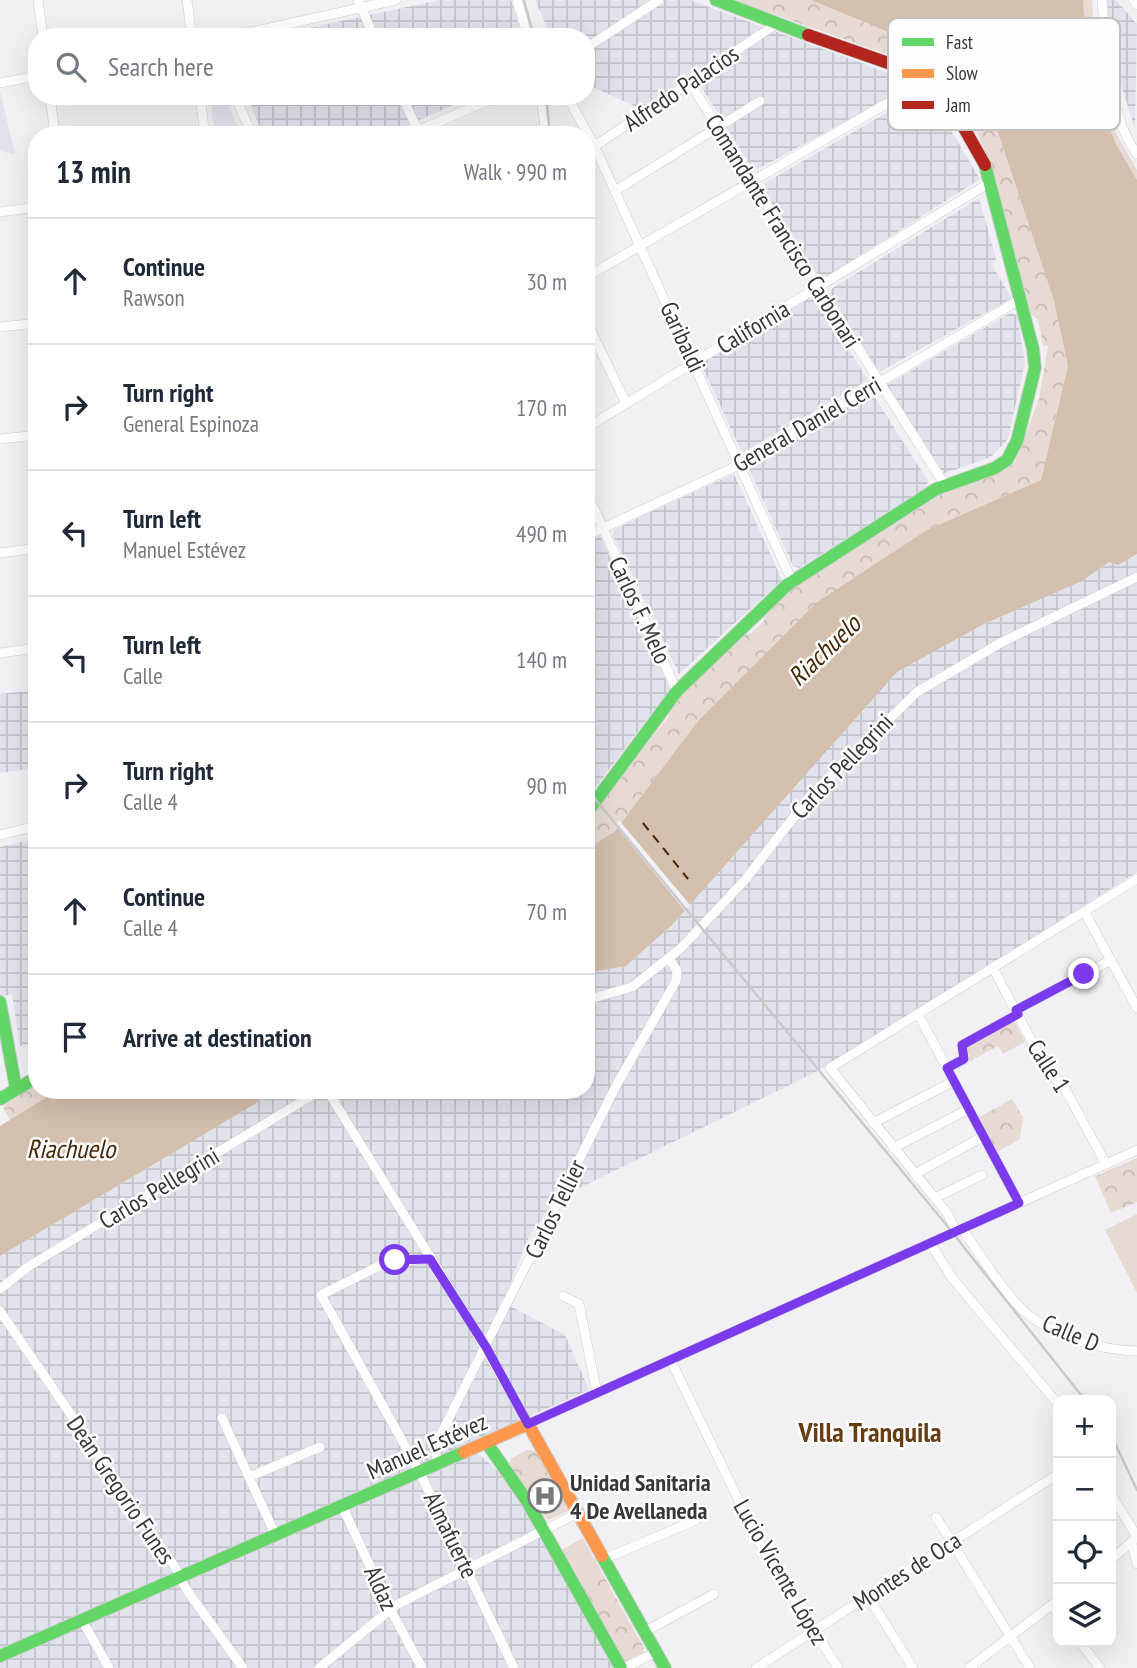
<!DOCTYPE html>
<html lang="en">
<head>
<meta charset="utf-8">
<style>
	body { margin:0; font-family:"PT Sans Narrow",sans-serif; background:#f2f2f3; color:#1f2937 }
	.controls { position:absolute; right:21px; bottom:21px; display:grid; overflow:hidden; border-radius:14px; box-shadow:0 7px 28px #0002 }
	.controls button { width:63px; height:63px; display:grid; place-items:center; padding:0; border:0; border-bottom:2px solid #e0e1e3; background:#fff; color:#1f2937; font:35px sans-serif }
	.stop { position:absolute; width:21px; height:21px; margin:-16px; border:5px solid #7c3aed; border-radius:50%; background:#fff }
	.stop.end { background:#7c3aed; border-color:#fff; box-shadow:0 2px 7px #0008 }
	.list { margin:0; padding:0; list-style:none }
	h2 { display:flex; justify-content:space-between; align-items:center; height:91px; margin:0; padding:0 28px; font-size:30px }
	h2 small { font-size:23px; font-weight:400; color:#747a83 }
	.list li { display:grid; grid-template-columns:46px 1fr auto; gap:21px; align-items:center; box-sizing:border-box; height:126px; padding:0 28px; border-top:2px solid #e0e1e3 }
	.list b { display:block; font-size:26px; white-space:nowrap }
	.list p { margin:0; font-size:23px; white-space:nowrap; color:#747a83 }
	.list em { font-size:23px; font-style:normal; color:#747a83 }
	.icon { flex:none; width:38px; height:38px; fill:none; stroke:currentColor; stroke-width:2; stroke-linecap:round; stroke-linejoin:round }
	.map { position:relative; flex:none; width:1137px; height:1668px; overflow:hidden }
	.search { position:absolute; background:#fff; box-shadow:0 7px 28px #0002; left:28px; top:28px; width:567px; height:77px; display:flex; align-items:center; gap:18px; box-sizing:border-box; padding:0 24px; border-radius:28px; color:#747a83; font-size:26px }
	.panel { position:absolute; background:#fff; box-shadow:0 7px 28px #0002; left:28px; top:126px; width:567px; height:973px; border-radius:28px }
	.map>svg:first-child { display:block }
	.built { fill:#e1e3ec }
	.industrial { fill:url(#industrial-grid) }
	.grass { fill:#e6dad2 }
	.park { fill:url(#park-crowns) }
	.water { fill:#d4beac }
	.pier { fill:#f1f1f5 }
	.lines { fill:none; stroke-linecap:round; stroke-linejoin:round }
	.ferry { stroke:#482804; stroke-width:2; stroke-dasharray:9 7; stroke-linecap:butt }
	.street-casing { stroke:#cfcfd2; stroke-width:10 }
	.fast-casing { stroke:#cfcfd2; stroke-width:14 }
	.slow-casing { stroke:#cfcfd2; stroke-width:14 }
	.jam-casing { stroke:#cfcfd2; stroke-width:14 }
	.street { stroke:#fdfdfe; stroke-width:9 }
	.fast { stroke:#63d668; stroke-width:12 }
	.slow { stroke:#ff974d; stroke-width:12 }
	.jam { stroke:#b3261e; stroke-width:12 }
	.rail { stroke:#cacaca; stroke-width:2.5 }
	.route { stroke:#7c3aed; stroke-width:9 }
	.labels { text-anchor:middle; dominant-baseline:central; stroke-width:5; stroke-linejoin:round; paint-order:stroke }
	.street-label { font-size:24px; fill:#36373a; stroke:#fefefe }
	.poi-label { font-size:24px; font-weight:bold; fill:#36373a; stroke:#fefefe; text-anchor:start }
	.water-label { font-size:26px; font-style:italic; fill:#482804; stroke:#fefefe }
	.quarter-label { font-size:28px; font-weight:bold; fill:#663e12; stroke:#fefefe }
	.key { fill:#fefefe; stroke:#c2c2c3; stroke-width:2 }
	.key-label { font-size:19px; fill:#36373a }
</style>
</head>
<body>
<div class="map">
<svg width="1137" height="1668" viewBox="0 0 1137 1668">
	<defs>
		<pattern id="industrial-grid" width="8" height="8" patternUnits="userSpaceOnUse" patternTransform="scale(1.75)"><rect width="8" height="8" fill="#e1e3ec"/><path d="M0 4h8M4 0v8" fill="none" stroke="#c2c3cb"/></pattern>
		<pattern id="park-crowns" width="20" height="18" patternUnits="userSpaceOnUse" patternTransform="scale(1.75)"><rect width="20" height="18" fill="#e6dad2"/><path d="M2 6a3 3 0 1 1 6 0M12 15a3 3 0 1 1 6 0" fill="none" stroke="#c6bcb5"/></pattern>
	</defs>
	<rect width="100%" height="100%" fill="#f1f1f5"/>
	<g class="built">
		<polygon points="0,91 15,154 0,151"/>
		<polygon points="210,96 225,96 241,135 215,135"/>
	</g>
	<g class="industrial">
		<polygon points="440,0 511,0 522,37 266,37"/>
		<polygon points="535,0 690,0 916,83 754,171 697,80 646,111 586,84 586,37 551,37"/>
		<polygon points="1107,0 1116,0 1137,24 1135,129 1111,52"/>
		<polygon points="924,91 934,102 980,179 828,276 818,274 765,193 765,183"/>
		<polygon points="247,96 474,96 405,126 409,135 263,135"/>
		<polygon points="979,198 996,258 992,266 1012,298 881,371 874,367 830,294 831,289"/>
		<polygon points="815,295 868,380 742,453 701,364"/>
		<polygon points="1010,313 1017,315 1025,363 1008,439 991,457 943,474 887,385"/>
		<polygon points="872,393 928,481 926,488 799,568 793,566 748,467"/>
		<polygon points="734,474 782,580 679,674 613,535 614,530 644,515"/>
		<polygon points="600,536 670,689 595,788 586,778 586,542"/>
		<polygon points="1137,554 1137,872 828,1066 555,1200 528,1239 503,1302 565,1335 589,1390 467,1444 497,1470 535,1524 614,1668 0,1668 0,1256 278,1090 586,1090 586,973 626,966 672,925 897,672 984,624 1082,581 1109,562 1118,565"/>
		<polygon points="37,690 37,768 0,773 0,694"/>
		<polygon points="37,838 37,1044 20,1046 12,994 0,997 0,847"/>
	</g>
	<g class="grass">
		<polygon points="1083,0 1092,0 1097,68 1117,135 1137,170 1137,180 1116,144 1089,76"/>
		<polygon points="1137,1214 1137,1293 1105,1230"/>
		<polygon points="583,1538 602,1573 579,1585 561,1550"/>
	</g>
	<g class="park">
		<path d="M734 0H811L946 56 986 96 1054 301 1068 366 1041 480 927 530 698 721 615 831 586 850C586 802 639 755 669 716L668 709 740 637 751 633 764 621V614L809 573H816L831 565 929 502 930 496 1006 469 1015 462 1039 399 1048 346 1043 345 1038 320 1030 313C1007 239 995 106 920 66Z"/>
		<polygon points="1014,1021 1025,1042 1003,1054 998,1046 970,1061 963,1049"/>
		<polygon points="37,1082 37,1090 58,1090 10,1120 3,1107 13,1096"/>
		<polygon points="1012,1099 1023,1117 1020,1139 997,1152 979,1117"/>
		<polygon points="1137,1158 1137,1202 1111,1213 1095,1176"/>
		<polygon points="527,1450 538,1451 569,1511 548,1520 509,1470 510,1459"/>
		<polygon points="602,1573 644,1648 643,1653 624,1662 579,1585"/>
	</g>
	<g class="water">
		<polygon points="811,0 1083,0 1089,76 1116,144 1137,180 1137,554 1118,565 1109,562 1082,581 984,624 897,672 672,925 626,966 586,973 586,850 615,831 698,721 816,603 927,530 1041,480 1068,366 1054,301 986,96 946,56"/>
		<polygon points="58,1090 278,1090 0,1256 0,1126"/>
	</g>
	<polygon class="pier" points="619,820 690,905 685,911 615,825"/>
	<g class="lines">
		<polyline class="ferry" points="643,823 688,879"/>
		<defs>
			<g id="street">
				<polyline points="38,0 43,37"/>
				<polyline points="187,0 192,37"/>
				<polyline points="358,0 374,37"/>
				<polyline points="517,0 528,37"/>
				<path d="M1102 0C1105 47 1108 114 1137 154"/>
				<polyline points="1133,0 1137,5"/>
				<polyline points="228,37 396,0"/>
				<polyline points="586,48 659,0"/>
				<polyline points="0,83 37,76"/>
				<polyline points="690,83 945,485"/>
				<polyline points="50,96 55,135"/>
				<polyline points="200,96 205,135"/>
				<polyline points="235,96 252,135"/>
				<polyline points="402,96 420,135"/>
				<polyline points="541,96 546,135"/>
				<polyline points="567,96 595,147 792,581"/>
				<polyline points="408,135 499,96"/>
				<polyline points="586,152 776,24"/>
				<polyline points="615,191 760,101"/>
				<polyline points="0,212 37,207"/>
				<polyline points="586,277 931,78"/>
				<polyline points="586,321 626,403"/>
				<polyline points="0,327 37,323"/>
				<polyline points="586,428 991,182"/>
				<polyline points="0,439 37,435"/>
				<polyline points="586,491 677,691"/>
				<polyline points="586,536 741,464 1021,299"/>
				<polyline points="0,553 37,548"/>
				<polyline points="0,653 37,648"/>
				<polyline points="0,835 37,826"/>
				<polyline points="1085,913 1137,1008"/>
				<polyline points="993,968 1048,1072 1064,1087 1106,1164"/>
				<polyline points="586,1000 632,987 681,948 744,881 811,795 917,692 1002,642 1137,577"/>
				<polyline points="1016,1010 1111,960"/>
				<polyline points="918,1014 1019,1203"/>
				<polyline points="947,1068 965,1059 962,1045 1018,1014"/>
				<polyline points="327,1090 471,1323 528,1424 1137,1150"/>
				<polyline points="873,1123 954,1081"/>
				<polyline points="893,1148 969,1109"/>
				<polyline points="915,1174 984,1136"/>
				<polyline points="935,1198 982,1175"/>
				<path d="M962 1229C980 1254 1003 1292 1025 1312 1055 1337 1099 1350 1137 1351"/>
				<polyline points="957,1232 947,1213 830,1068 1137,879"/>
				<polyline points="930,1243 952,1278 1058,1404"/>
				<polyline points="430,1259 387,1262 321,1295 419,1471 514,1668"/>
				<polyline points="0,1289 29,1266 321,1090"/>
				<polyline points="563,1296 579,1304 597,1393"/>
				<polyline points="0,1311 175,1567 186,1589 243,1668"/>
				<polyline points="671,1361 761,1546 838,1668"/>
				<polyline points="222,1418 275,1534"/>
				<polyline points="437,1463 435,1446 617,1084 676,981 677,971 669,958"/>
				<polyline points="249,1477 320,1447"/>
				<polyline points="1111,1494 1137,1537"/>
				<polyline points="342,1506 390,1609 422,1668"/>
				<polyline points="936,1517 1030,1668"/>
				<polyline points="1132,1544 1137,1564"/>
				<polyline points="604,1559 696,1520"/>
				<polyline points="1111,1560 1137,1537"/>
				<polyline points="868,1596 913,1668"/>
				<polyline points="1052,1605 1058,1613"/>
				<polyline points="82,1620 109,1668"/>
				<polyline points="644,1632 714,1594"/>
				<polyline points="1080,1642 1100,1668"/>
				<polyline points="319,1668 396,1605 578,1513"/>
				<polyline points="624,1668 656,1652"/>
				<polyline points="756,1668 1058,1474"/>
				<polyline points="969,1668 1058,1600"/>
			</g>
			<g id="fast">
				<polyline points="716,0 808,35"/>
				<polyline points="586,814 677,691 787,585 936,489 995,468 1007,460 1017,441 1035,368 1033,349 985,165"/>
				<polyline points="0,1002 16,1089"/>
				<polyline points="0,1099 37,1077"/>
				<polyline points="486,1442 527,1501 621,1668"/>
				<polyline points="602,1556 665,1668"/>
				<polyline points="0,1656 464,1452"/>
			</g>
			<polyline id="slow" points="464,1452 528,1424 602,1556"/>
			<polyline id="jam" points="808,35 931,78 942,89 985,165"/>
		</defs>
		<use href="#street" class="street-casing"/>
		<use href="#fast" class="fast-casing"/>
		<use href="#slow" class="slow-casing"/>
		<use href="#jam" class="jam-casing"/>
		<use href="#street" class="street"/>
		<use href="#fast" class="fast"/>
		<use href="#slow" class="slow"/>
		<use href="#jam" class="jam"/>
		<g class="rail">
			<polyline points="524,0 534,37"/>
			<polyline points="546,96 550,135"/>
			<polyline points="586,788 944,1222 1085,1400"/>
			<polyline points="1111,1435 1137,1490"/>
		</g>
	</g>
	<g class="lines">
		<polyline class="route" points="395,1260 430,1259 486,1347 528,1424 1019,1203 947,1068 964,1059 962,1045 1018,1014 1016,1010 1084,974"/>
	</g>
	<defs>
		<symbol id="hospital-ring" viewBox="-11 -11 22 22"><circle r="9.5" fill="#fefefe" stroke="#77787b" stroke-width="1.5"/><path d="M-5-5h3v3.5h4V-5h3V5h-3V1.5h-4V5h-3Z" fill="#77787b"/></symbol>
	</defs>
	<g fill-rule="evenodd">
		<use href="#hospital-ring" x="526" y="1477" width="38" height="38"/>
	</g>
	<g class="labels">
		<g class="street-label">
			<text transform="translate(681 88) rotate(-34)">Alfredo Palacios</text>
			<text transform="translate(783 231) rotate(58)">Comandante Francisco Carbonari</text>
			<text transform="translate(753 327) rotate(-31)">California</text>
			<text transform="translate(683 337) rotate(65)">Garibaldi</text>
			<text transform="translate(807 424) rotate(-30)">General Daniel Cerri</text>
			<text transform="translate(640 610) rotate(65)">Carlos F. Melo</text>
			<text transform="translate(842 766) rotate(-46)">Carlos Pellegrini</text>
			<text transform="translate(1049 1066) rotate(57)">Calle 1</text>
			<text transform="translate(159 1188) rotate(-31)">Carlos Pellegrini</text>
			<text transform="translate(555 1209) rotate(-64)">Carlos Tellier</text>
			<text transform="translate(1071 1333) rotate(23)">Calle D</text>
			<text transform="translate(427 1446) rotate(-24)">Manuel Estévez</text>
			<text transform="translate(121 1490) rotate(56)">Deán Gregorio Funes</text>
			<text transform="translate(451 1535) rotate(64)">Almafuerte</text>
			<text transform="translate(907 1571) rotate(-33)">Montes de Oca</text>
			<text transform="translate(781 1572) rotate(60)">Lucio Vicente López</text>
			<text transform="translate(381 1588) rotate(65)">Aldaz</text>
		</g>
		<g class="poi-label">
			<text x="570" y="1482">Unidad Sanitaria<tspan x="570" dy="28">4 De Avellaneda</tspan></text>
		</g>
		<g class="water-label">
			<text transform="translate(824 650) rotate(-44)">Riachuelo</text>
			<text x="71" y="1148">Riachuelo</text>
		</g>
		<g class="quarter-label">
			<text x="870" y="1431">Villa Tranquila</text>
		</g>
	</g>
	<rect x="888" y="18" width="232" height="112" rx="10" class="key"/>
	<rect x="902" y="38" width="32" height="8" fill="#63d668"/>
	<rect x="902" y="69" width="32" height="9" fill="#ff974d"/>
	<rect x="902" y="101" width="32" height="8" fill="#b3261e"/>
	<g class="key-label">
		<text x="946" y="49">Fast</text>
		<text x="946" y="80">Slow</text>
		<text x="946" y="112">Jam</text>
	</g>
</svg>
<div class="controls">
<button>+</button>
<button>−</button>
<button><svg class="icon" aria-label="locate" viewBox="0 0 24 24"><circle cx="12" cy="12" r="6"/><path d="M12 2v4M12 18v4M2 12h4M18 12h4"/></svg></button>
<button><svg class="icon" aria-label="layers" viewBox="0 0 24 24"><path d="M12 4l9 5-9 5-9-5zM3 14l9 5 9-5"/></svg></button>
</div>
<div class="stop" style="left:395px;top:1260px"></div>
<div class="stop end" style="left:1084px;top:974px"></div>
<div class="search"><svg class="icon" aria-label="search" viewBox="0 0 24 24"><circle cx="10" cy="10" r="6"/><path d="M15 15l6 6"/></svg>Search here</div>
<section class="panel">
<h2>13 min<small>Walk · 990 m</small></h2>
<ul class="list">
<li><svg class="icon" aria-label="ahead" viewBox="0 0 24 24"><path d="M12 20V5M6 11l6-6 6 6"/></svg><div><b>Continue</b><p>Rawson</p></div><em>30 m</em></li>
<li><svg class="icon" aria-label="right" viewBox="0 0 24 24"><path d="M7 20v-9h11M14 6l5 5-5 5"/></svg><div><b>Turn right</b><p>General Espinoza</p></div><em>170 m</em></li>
<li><svg class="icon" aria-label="left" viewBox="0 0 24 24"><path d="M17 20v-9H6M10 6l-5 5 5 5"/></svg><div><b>Turn left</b><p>Manuel Estévez</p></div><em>490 m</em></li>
<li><svg class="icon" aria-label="left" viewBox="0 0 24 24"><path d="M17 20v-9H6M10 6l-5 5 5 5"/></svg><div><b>Turn left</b><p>Calle</p></div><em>140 m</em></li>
<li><svg class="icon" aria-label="right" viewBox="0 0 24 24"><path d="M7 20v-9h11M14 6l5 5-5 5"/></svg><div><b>Turn right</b><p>Calle 4</p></div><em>90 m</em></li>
<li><svg class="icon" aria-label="ahead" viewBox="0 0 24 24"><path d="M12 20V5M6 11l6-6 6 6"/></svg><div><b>Continue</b><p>Calle 4</p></div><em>70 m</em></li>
<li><svg class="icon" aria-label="arrive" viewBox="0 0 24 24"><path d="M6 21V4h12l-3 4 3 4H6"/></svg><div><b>Arrive at destination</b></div></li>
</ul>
</section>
</div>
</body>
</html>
